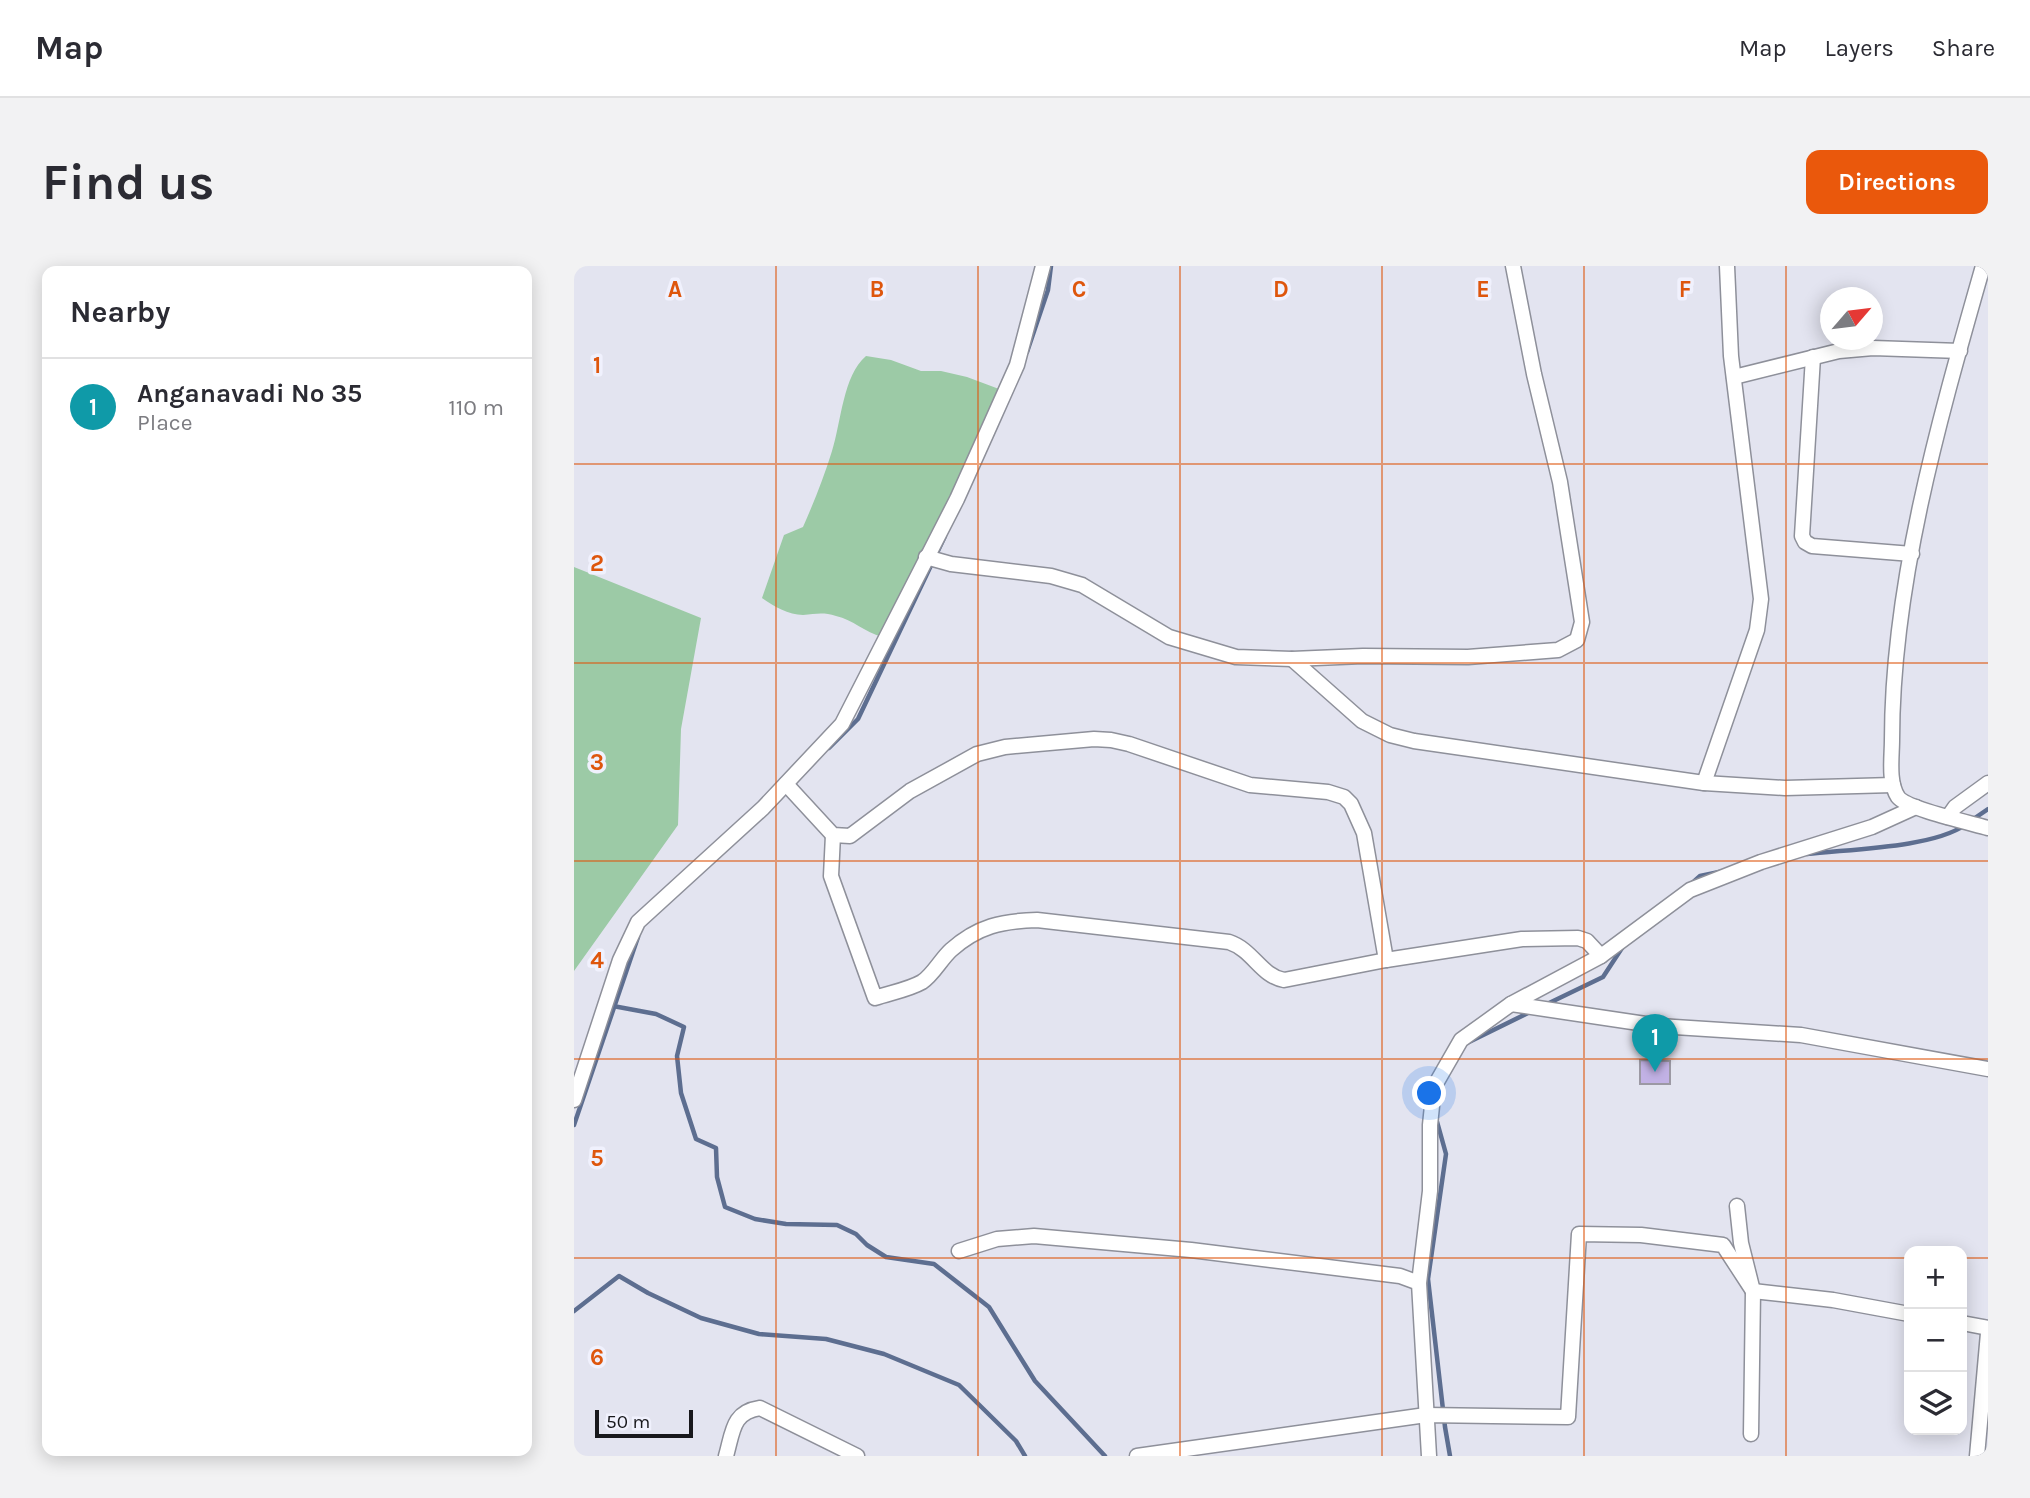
<!DOCTYPE html>
<html lang="en">
<head>
<meta charset="utf-8">
<style>
	body { margin:0; font-family:Karla,sans-serif; background:#f2f2f3; color:#2b2b33 }
	.controls { position:absolute; right:21px; bottom:21px; display:grid; overflow:hidden; border-radius:14px; box-shadow:0 4px 18px #0003 }
	.controls button { width:63px; height:63px; display:grid; place-items:center; padding:0; border:0; border-bottom:2px solid #e1e1e2; background:#fff; color:#2b2b33; font:35px sans-serif }
	.compass { position:absolute; left:1246px; top:21px; width:63px; height:63px; border-radius:50%; background:#fff; box-shadow:0 4px 18px #0003; rotate:62deg }
	.scale { position:absolute; left:21px; bottom:18px; width:98px; box-sizing:border-box; padding-left:7px; border:4px solid #18181c; border-top:0; font-size:19px; line-height:24px; white-space:nowrap; color:#18181c; -webkit-text-stroke:5px #f0f1fd; paint-order:stroke }
	.you { position:absolute; left:856px; top:828px; width:24px; height:24px; margin:-18px; border:5px solid #fff; border-radius:50%; background:#1a73e8; box-shadow:0 0 0 10px #1a73e833 }
	.badge { display:grid; place-items:center; width:46px; height:46px; border-radius:50%; background:#ea580c; color:#fff; font-size:23px; font-weight:700 }
	.pin { position:absolute; translate:-50% -58px; filter:drop-shadow(0 2px 4px #0008) }
	.pin::after { content:''; position:absolute; top:37px; width:24px; height:21px; background:inherit; clip-path:polygon(0 0,100% 0,50% 100%) }
	.list { margin:0; padding:0; list-style:none }
	h2 { display:flex; justify-content:space-between; align-items:center; height:91px; margin:0; padding:0 28px; font-size:30px }
	h2 small { font-size:23px; font-weight:400; color:#7c7c81 }
	.list li { display:grid; grid-template-columns:46px 1fr auto; gap:21px; align-items:center; box-sizing:border-box; height:98px; padding:0 28px; border-top:2px solid #e1e1e2 }
	.list b { display:block; font-size:26px; white-space:nowrap }
	.list p { margin:0; font-size:23px; white-space:nowrap; color:#7c7c81 }
	.list em { font-size:23px; font-style:normal; color:#7c7c81 }
	.icon { flex:none; width:38px; height:38px; fill:none; stroke:currentColor; stroke-width:2; stroke-linecap:round; stroke-linejoin:round }
	.map { position:relative; flex:none; width:1414px; height:1190px; overflow:hidden; border-radius:14px }
	header { display:flex; align-items:center; gap:42px; box-sizing:border-box; height:98px; padding:0 35px; background:#fff; border-bottom:2px solid #e1e1e2 }
	header strong { font-size:33px }
	nav { display:flex; gap:38px; margin-inline-start:auto; font-size:24px }
	.intro { display:flex; align-items:center; justify-content:space-between; box-sizing:border-box; height:168px; padding:0 42px }
	h1 { margin:0; font-size:49px }
	.button { padding:18px 32px; border-radius:14px; background:#ea580c; color:#fff; font-size:24px; font-weight:700 }
	main { display:flex; gap:42px; padding:0 42px }
	aside { flex:1; background:#fff; border-radius:14px; box-shadow:0 4px 18px #0003 }
	.map>svg:first-child { display:block }
	.green { fill:#9ccaa6 }
	.lines { fill:none; stroke-linecap:round; stroke-linejoin:round }
	.stream { stroke:#5d6e90; stroke-width:4.5 }
	.building { fill:#c2b2e5; stroke:#9c99a4; stroke-width:2 }
	.street-casing { stroke:#8e909a; stroke-width:17 }
	.street { stroke:#fff; stroke-width:14 }
	.grid { fill:none; stroke:#de560d; stroke-width:2; stroke-opacity:0.55 }
	.grid-label { font-size:23px; text-anchor:middle; font-weight:bold; fill:#de560d; stroke:#f0f1fd; stroke-width:7; stroke-linejoin:round; paint-order:stroke }
</style>
</head>
<body>
<header>
<strong>Map</strong>
<nav><a>Map</a><a>Layers</a><a>Share</a></nav>
</header>
<div class="intro"><h1>Find us</h1><a class="button">Directions</a></div>
<main>
<aside>
<h2>Nearby<small></small></h2>
<ul class="list">
<li><span class="badge" style="background:#0f9aa8">1</span><div><b>Anganavadi No 35</b><p>Place</p></div><em>110 m</em></li>
</ul>
</aside>
<div class="map">
<svg width="1414" height="1190" viewBox="0 0 1414 1190">
	<rect width="100%" height="100%" fill="#e3e4f0"/>
	<g class="green">
		<path d="M292 90 317 94 347 105H367L393 111 425 123 402 180 308 371C291 366 279 354 262 350 249 346 242 348 229 349 215 349 199 340 188 332L210 269 229 261C240 236 250 211 258 185 267 157 269 109 292 90Z"/>
		<polygon points="0,301 127,352 107,463 104,559 0,705"/>
	</g>
	<g class="lines">
		<g class="stream">
			<polyline points="453,86 474,24 477,0"/>
			<polyline points="255,482 284,453 371,270"/>
			<polyline points="1398,554 1414,543"/>
			<path d="M1233 588C1275 583 1358 582 1391 559"/>
			<polyline points="1116,619 1126,610 1145,606"/>
			<polyline points="971,739 1029,711 1048,682"/>
			<polyline points="39,740 82,748 110,761 103,790 107,827 122,873 142,882 143,911 151,941 181,953 212,958 263,959 282,968 293,979 312,991 360,998 415,1041 461,1115 531,1190"/>
			<polyline points="895,776 956,746"/>
			<polyline points="862,852 872,888 854,1013 871,1161 876,1190"/>
			<polyline points="0,859 64,671"/>
			<polyline points="0,1045 45,1010 74,1027 127,1052 185,1068 252,1073 310,1088 385,1119 442,1175 451,1190"/>
		</g>
	</g>
	<polygon class="building" points="1066,794 1096,795 1096,818 1066,818"/>
	<g class="lines">
		<defs>
			<g id="street">
				<path d="M1409 0C1366 151 1318 316 1318 474 1318 491 1314 516 1324 531 1333 543 1397 557 1414 562"/>
				<polyline points="1239,91 1228,270 1231,276 1238,280 1338,288"/>
				<polyline points="1160,111 1265,85 1299,82 1386,85"/>
				<polyline points="352,291 377,298 477,310 508,319 595,371 662,391 718,393 789,390 894,391 984,384 1003,374 1008,356 986,216 960,108 939,0"/>
				<polyline points="718,393 788,455 816,469 840,475 1130,517 1211,522 1319,519"/>
				<polyline points="1130,517 1183,364 1187,333 1157,90 1153,0"/>
				<polyline points="212,518 259,569 276,570 336,525 403,488 431,481 520,473 537,474 555,478 676,519 754,526 770,531 777,538 790,567 812,694"/>
				<polyline points="1374,551 1381,541 1414,517"/>
				<path d="M259 569 257 610 301 732C315 727 334 724 348 716 359 709 367 693 377 684 404 660 428 655 463 654L655 676C679 684 687 710 710 714L812 694 948 673 1004 672 1013 675 1027 690"/>
				<polyline points="937,738 1085,760 1227,769 1414,803"/>
				<polyline points="0,834 46,694 64,656 189,542 268,458 383,233 414,164 443,99 469,0"/>
				<polyline points="1163,940 1167,977 1179,1025 1177,1168"/>
				<polyline points="385,985 423,973 460,970 617,984 826,1010 845,1017 855,1190"/>
				<polyline points="845,1017 856,925 856,859 860,821 887,774 937,738 1027,690 1116,624 1187,596 1298,561 1342,541"/>
				<polyline points="1388,1057 1414,1062"/>
				<path d="M152 1190C159 1166 158 1146 186 1142L283 1190"/>
				<polyline points="563,1190 852,1149 994,1151 1005,968 1067,969 1149,979 1179,1025 1259,1034 1335,1048"/>
				<polyline points="1403,1190 1414,1067"/>
			</g>
		</defs>
		<use href="#street" class="street-casing"/>
		<use href="#street" class="street"/>
	</g>
	<path class="grid" d="M202 0V1190M404 0V1190M606 0V1190M808 0V1190M1010 0V1190M1212 0V1190M0 198H1414M0 397H1414M0 595H1414M0 793H1414M0 992H1335M1388 992H1414"/>
	<g class="grid-label">
		<text x="101" y="31">A</text>
		<text x="303" y="31">B</text>
		<text x="505" y="31">C</text>
		<text x="707" y="31">D</text>
		<text x="909" y="31">E</text>
		<text x="1111" y="31">F</text>
		<text x="23" y="107">1</text>
		<text x="23" y="305">2</text>
		<text x="23" y="504">3</text>
		<text x="23" y="702">4</text>
		<text x="23" y="900">5</text>
		<text x="23" y="1099">6</text>
	</g>
</svg>
<div class="controls">
<button>+</button>
<button>−</button>
<button><svg class="icon" aria-label="layers" viewBox="0 0 24 24"><path d="M12 4l9 5-9 5-9-5zM3 14l9 5 9-5"/></svg></button>
</div>
<svg class="compass" viewBox="-18 -18 36 36"><path d="M0-13l5 13h-10z" fill="#e53935"/><path d="M0 13l5-13h-10z" fill="#7c7c81"/></svg>
<div class="scale">50 m</div>
<div class="you"></div>
<div class="pin badge" style="left:1081px;top:806px;background:#0f9aa8">1</div>
</div>
</main>
</body>
</html>
